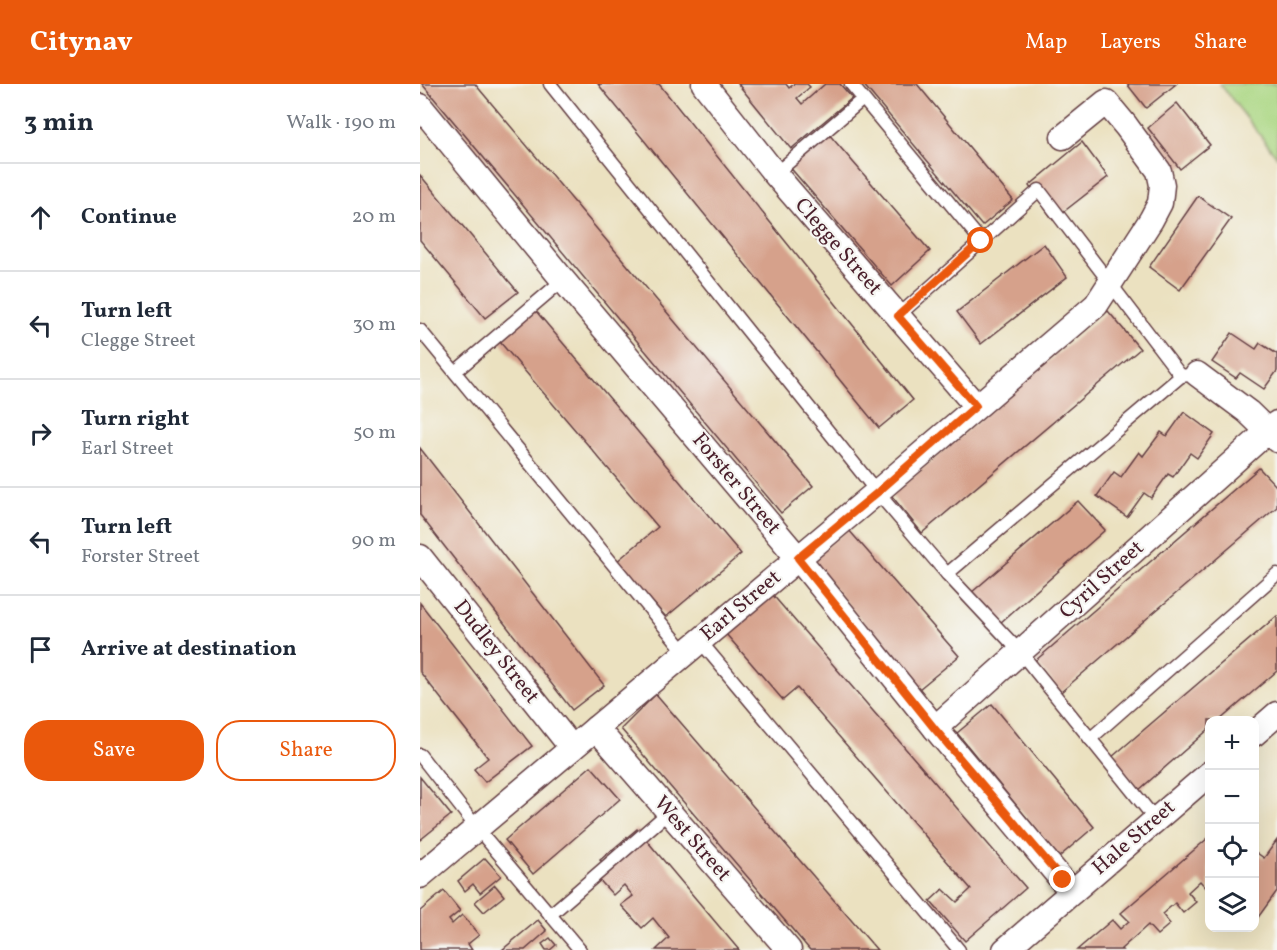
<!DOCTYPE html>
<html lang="en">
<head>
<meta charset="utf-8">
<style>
	body { margin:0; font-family:Vollkorn,serif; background:#f6f6f7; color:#1f2937 }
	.controls { position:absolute; right:18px; bottom:18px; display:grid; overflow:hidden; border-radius:12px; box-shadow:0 6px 24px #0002 }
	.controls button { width:54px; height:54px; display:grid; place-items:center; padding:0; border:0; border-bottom:2px solid #e0e1e3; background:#fff; color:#1f2937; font:30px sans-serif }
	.stop { position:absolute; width:18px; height:18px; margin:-14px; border:4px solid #ea580c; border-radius:50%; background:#fff }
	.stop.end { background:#ea580c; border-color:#fff; box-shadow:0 2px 6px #0008 }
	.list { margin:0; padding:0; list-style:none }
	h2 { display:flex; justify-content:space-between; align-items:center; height:78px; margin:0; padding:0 24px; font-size:26px }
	h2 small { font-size:20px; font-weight:400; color:#747a83 }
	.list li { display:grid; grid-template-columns:39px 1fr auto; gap:18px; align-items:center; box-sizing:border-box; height:108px; padding:0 24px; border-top:2px solid #e0e1e3 }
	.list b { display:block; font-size:22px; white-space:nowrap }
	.list p { margin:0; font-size:20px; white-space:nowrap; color:#747a83 }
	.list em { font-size:20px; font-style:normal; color:#747a83 }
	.actions { display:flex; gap:12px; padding:18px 24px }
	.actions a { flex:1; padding:14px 0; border:2px solid #ea580c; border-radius:24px; text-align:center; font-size:21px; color:#ea580c }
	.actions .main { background:#ea580c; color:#fff }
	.icon { flex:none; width:33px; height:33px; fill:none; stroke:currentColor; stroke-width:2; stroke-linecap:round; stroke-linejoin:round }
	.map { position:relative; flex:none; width:857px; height:866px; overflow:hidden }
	header { display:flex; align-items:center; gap:36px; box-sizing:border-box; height:84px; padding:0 30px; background:#ea580c; color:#fff }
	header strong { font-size:28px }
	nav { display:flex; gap:33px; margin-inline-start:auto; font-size:21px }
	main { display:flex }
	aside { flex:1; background:#fff }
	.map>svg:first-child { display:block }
	.green { fill:#abd783; stroke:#7a7b57; stroke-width:1.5 }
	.building { fill:#d6a18b }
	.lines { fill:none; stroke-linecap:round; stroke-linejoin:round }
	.lane-casing { stroke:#623c41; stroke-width:15 }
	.street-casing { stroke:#623c41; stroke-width:27 }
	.lane { stroke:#fff; stroke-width:12 }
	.street { stroke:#fff; stroke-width:24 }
	.route { stroke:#ea580c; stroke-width:8 }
	.labels { text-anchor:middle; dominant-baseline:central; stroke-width:4.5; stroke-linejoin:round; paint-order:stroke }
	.street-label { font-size:21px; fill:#4a1f2b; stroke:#f6f6f2 }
</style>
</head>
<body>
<header>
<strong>Citynav</strong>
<nav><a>Map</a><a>Layers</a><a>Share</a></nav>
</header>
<main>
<aside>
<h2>3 min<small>Walk · 190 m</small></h2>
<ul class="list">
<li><svg class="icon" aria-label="ahead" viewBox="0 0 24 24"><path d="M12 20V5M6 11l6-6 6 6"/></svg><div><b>Continue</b></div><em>20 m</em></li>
<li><svg class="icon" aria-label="left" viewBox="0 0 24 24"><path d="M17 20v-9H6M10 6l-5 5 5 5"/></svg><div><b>Turn left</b><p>Clegge Street</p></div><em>30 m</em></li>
<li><svg class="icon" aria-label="right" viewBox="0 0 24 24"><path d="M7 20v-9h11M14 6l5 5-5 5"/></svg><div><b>Turn right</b><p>Earl Street</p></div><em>50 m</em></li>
<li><svg class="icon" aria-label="left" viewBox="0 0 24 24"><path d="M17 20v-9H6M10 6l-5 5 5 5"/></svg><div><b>Turn left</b><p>Forster Street</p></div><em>90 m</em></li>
<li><svg class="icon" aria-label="arrive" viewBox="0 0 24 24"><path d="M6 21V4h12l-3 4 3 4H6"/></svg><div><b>Arrive at destination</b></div></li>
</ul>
<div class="actions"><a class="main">Save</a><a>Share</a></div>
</aside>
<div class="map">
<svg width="857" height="866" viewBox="0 0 857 866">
	<rect width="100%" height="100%" fill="#f6f6f2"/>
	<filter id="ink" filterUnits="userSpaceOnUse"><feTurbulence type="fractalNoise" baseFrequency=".0167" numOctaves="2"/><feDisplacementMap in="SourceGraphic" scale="12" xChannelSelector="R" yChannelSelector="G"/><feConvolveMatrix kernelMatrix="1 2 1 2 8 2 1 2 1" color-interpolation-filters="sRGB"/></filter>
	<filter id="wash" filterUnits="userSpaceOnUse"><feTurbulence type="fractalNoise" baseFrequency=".008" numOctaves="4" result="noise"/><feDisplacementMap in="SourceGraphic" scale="24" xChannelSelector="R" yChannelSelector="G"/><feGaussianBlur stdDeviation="1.35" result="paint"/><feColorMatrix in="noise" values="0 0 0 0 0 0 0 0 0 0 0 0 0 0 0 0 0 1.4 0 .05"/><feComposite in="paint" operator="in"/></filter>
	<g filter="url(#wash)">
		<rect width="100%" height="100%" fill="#ebe1c0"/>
		<polygon class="green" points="800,0 857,0 857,73"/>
		<g id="blocks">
			<g class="building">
				<polygon points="2,0 55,0 393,402 361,429"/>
				<polygon points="178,0 239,0 493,316 459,344"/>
				<polygon points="318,0 366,0 369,4 374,0 387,0 390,3 377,14 382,20 405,0 420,0 432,14 371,65"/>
				<polygon points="443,0 497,0 593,116 562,142"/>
				<polygon points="707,0 756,0 726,24"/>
				<polygon points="757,19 790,61 760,85 728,44"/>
				<polygon points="407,48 510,167 472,202 368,81"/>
				<polygon points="662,58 688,93 633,136 609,102"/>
				<polygon points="0,91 98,208 65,234 0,156"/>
				<polygon points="778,112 811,135 760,206 729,183"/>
				<polygon points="624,160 647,193 561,260 537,228"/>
				<polygon points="110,220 321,470 246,533 196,478 238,443 74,251"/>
				<polygon points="688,227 720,265 502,449 471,411"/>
				<polygon points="812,249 836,265 840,259 857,270 857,287 844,305 820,289 816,294 792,278"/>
				<polygon points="764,328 794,350 777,374 770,369 753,393 748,390 731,414 724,409 707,433 677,412 694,388 701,393 719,368 723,372 741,348 747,352"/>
				<polygon points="0,364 184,601 152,626 0,431"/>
				<polygon points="839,384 857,403 857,423 641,608 615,577"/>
				<polygon points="658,417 685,446 580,539 551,509"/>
				<polygon points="428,445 539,572 499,605 391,476"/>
				<polygon points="351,509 606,804 545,857 510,817 523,805 537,818 551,805 377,604 363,616 306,550"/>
				<polygon points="0,519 112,662 65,698 54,685 68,674 0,588"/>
				<polygon points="857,532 857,587 800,636 789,636 789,645 719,706 692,673"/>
				<polygon points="236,610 457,866 390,866 201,645"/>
				<polygon points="572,620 674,743 639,773 537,649"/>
				<polygon points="171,682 200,715 113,790 85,756"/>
				<polygon points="0,693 31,731 0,756"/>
				<polygon points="217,745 319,866 236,866 249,854 233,834 222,844 201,821 213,812 204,801 193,811 175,791 186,782 180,776"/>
				<polygon points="788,754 789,807 780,797 768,808 776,818 763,829 755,819 742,830 750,840 737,851 728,841 701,865 702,866 657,866 692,836 700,845 709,837 701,829"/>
				<polygon points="857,756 857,807 834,839 834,767 844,774"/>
				<polygon points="65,774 81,792 60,809 53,800 45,807 38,797"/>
				<polygon points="75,801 84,812 64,828 55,818"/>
				<polygon points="24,807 40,827 29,836 32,840 42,831 59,851 48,860 52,866 0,866 0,827"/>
				<polygon points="118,836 127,847 105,866 82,866"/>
				<polygon points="130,854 136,861 130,866 126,866 122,860"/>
			</g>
		</g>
	</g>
	<g filter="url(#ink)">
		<use href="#blocks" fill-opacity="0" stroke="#623c41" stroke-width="1.5"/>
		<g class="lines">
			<defs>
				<g id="lane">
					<polyline points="130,0 457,408 527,490 601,569 735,735"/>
					<polyline points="431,0 561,157"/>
					<polyline points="355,90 443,15"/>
					<polyline points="478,232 619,106 761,292 777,290"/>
					<polyline points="0,246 266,569"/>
					<polyline points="35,288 143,196"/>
					<polyline points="527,490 761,292"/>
					<polyline points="280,557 539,866"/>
					<polyline points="670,655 857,490"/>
					<polyline points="0,671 57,744 160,866"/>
					<polyline points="130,831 249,728"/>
				</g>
				<g id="street">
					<polyline points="284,0 355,90 556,322"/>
					<polyline points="0,22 143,196 378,474 515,644 652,808"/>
					<polyline points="777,290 828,328 857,356"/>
					<polyline points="0,473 152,664"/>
					<polyline points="176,644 369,866"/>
					<polyline points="515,644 857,339"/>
					<polyline points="834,650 857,630"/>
					<polyline points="0,792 457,408 676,221 731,136 740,119 742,101 739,87 706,42 686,18 643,53"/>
					<polyline points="585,866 790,689"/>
				</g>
			</defs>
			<use href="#lane" class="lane-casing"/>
			<use href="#street" class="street-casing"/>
			<use href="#lane" class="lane"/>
			<use href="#street" class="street"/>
		</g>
	</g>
	<g class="lines" filter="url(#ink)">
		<polyline class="route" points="561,157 478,232 556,322 458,408 378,474 514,644 643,796"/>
	</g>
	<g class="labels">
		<g class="street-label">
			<text transform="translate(418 163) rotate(49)">Clegge Street</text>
			<text transform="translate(316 400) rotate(50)">Forster Street</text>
			<text transform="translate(682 496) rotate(-42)">Cyril Street</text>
			<text transform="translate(321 522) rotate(-40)">Earl Street</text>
			<text transform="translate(76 568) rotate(52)">Dudley Street</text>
			<text transform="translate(714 754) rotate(-41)">Hale Street</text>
			<text transform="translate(272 755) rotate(49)">West Street</text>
		</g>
	</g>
</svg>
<div class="controls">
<button>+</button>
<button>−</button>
<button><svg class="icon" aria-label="locate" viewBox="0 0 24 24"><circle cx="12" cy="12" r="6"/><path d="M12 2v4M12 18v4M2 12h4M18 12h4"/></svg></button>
<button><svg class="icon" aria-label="layers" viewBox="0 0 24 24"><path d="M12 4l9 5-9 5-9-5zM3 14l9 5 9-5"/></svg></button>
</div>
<div class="stop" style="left:561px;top:157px"></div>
<div class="stop end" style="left:643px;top:796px"></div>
</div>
</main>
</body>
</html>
